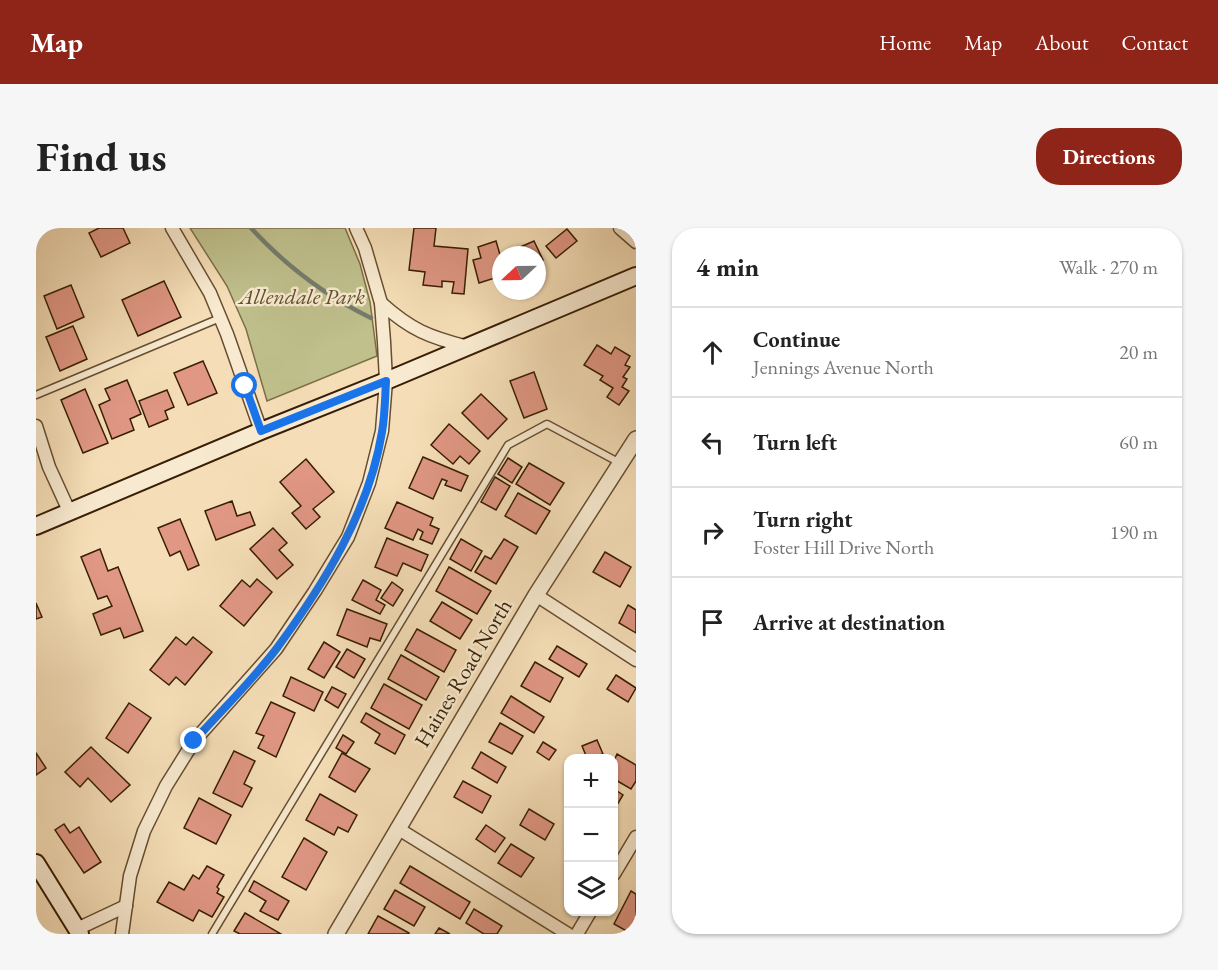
<!DOCTYPE html>
<html lang="en">
<head>
<meta charset="utf-8">
<style>
	body { margin:0; font-family:"EB Garamond",serif; background:#f6f6f6; color:#222 }
	.controls { position:absolute; right:18px; bottom:18px; display:grid; overflow:hidden; border-radius:12px; box-shadow:0 2px 4px #0004 }
	.controls button { width:54px; height:54px; display:grid; place-items:center; padding:0; border:0; border-bottom:2px solid #e0e0e0; background:#fff; color:#222; font:30px sans-serif }
	.compass { position:absolute; left:456px; top:18px; width:54px; height:54px; border-radius:50%; background:#fff; box-shadow:0 2px 4px #0004; rotate:248deg }
	.stop { position:absolute; width:18px; height:18px; margin:-14px; border:4px solid #1a73e8; border-radius:50%; background:#fff }
	.stop.end { background:#1a73e8; border-color:#fff; box-shadow:0 2px 6px #0008 }
	.list { margin:0; padding:0; list-style:none }
	h2 { display:flex; justify-content:space-between; align-items:center; height:78px; margin:0; padding:0 24px; font-size:26px }
	h2 small { font-size:20px; font-weight:400; color:#767676 }
	.list li { display:grid; grid-template-columns:39px 1fr auto; gap:18px; align-items:center; box-sizing:border-box; height:90px; padding:0 24px; border-top:2px solid #e0e0e0 }
	.list b { display:block; font-size:22px; white-space:nowrap }
	.list p { margin:0; font-size:20px; white-space:nowrap; color:#767676 }
	.list em { font-size:20px; font-style:normal; color:#767676 }
	.icon { flex:none; width:33px; height:33px; fill:none; stroke:currentColor; stroke-width:2; stroke-linecap:round; stroke-linejoin:round }
	.map { position:relative; flex:none; width:600px; height:706px; overflow:hidden; border-radius:24px }
	header { display:flex; align-items:center; gap:36px; box-sizing:border-box; height:84px; padding:0 30px; background:#8f2418; color:#fff }
	header strong { font-size:28px }
	nav { display:flex; gap:33px; margin-inline-start:auto; font-size:21px }
	.intro { display:flex; align-items:center; justify-content:space-between; box-sizing:border-box; height:144px; padding:0 36px }
	h1 { margin:0; font-size:42px }
	.button { padding:15px 27px; border-radius:24px; background:#8f2418; color:#fff; font-size:21px; font-weight:700 }
	main { display:flex; gap:36px; padding:0 36px }
	aside { flex:1; background:#fff; border-radius:24px; box-shadow:0 2px 4px #0004 }
	.map>svg:first-child { display:block }
	.green { fill:#bfc08c; stroke:#7c6f48; stroke-width:1.5 }
	.lines { fill:none; stroke-linecap:round; stroke-linejoin:round }
	.stream { stroke:#757c6d; stroke-width:4.5 }
	.building { fill:#e09784; stroke:#381e04; stroke-width:1.5 }
	.service-casing { stroke:#674e31; stroke-width:9 }
	.minor-casing { stroke:#674e31; stroke-width:15 }
	.tertiary-casing { stroke:#674e31; stroke-width:18 }
	.secondary-casing { stroke:#381e04; stroke-width:20 }
	.service { stroke:#f8ead0; stroke-width:6 }
	.minor { stroke:#f8ead0; stroke-width:12 }
	.tertiary { stroke:#f8ead0; stroke-width:15 }
	.secondary { stroke:#f8ead0; stroke-width:16 }
	.route { stroke:#1a73e8; stroke-width:8 }
	.labels { text-anchor:middle; dominant-baseline:central; stroke-width:5; stroke-linejoin:round; paint-order:stroke }
	.park-label { font-size:22px; font-style:italic; fill:#604f2d; stroke:#f8ead0 }
	.street-label { font-size:22px; fill:#381e04; stroke:#f8ead0 }
</style>
</head>
<body>
<header>
<strong>Map</strong>
<nav><a>Home</a><a>Map</a><a>About</a><a>Contact</a></nav>
</header>
<div class="intro"><h1>Find us</h1><a class="button">Directions</a></div>
<main>
<div class="map">
<svg width="600" height="706" viewBox="0 0 600 706">
	<rect width="100%" height="100%" fill="#f5deb7"/>
	<filter id="stains"><feTurbulence type="fractalNoise" baseFrequency=".00333" numOctaves="4"/><feColorMatrix values="0 0 0 0 .2 0 0 0 0 .09 0 0 0 0 .02 0 0 0 .5 -.17"/></filter>
	<radialGradient id="worn" r=".72"><stop offset=".6" stop-color="#630" stop-opacity="0"/><stop offset="1" stop-color="#630" stop-opacity=".3"/></radialGradient>
	<polygon class="green" points="154,0 309,0 324,36 334,74 341,128 231,173 210,101 191,58"/>
	<g class="lines">
		<path class="stream" d="M215 0C249 37 290 68 335 90"/>
	</g>
	<g class="building">
		<polygon points="63,0 87,0 94,15 65,29 53,5"/>
		<polygon points="378,0 400,0 398,18 432,21 428,66 416,65 418,54 406,53 406,59 387,57 389,44 373,42"/>
		<polygon points="531,1 541,13 520,30 510,18"/>
		<polygon points="460,13 465,30 465,48 443,55 437,32 445,30 442,19"/>
		<polygon points="498,13 507,32 501,35 501,27 474,27 473,24"/>
		<polygon points="128,53 145,89 102,108 86,72"/>
		<polygon points="35,57 48,89 21,101 8,68"/>
		<polygon points="37,98 51,131 24,143 10,109"/>
		<polygon points="561,117 575,126 579,119 594,128 589,137 594,139 587,149 591,151 586,159 593,163 583,177 571,169 577,160 564,152 567,148 548,137"/>
		<polygon points="167,133 181,165 152,177 138,145"/>
		<polygon points="498,144 511,181 488,190 474,153"/>
		<polygon points="91,152 105,186 94,191 98,202 76,211 63,177 74,172 69,161"/>
		<polygon points="49,161 72,215 47,225 25,172"/>
		<polygon points="131,162 138,179 129,183 132,191 113,199 103,173"/>
		<polygon points="445,166 471,191 452,211 426,185"/>
		<polygon points="413,196 444,223 433,236 424,228 417,236 395,217"/>
		<polygon points="387,229 432,248 425,263 409,257 411,253 406,251 397,271 373,260"/>
		<polygon points="472,230 486,239 476,255 462,246"/>
		<polygon points="270,231 298,264 277,281 284,289 270,301 256,285 265,278 244,254"/>
		<polygon points="493,235 528,255 514,277 480,256"/>
		<polygon points="459,249 474,258 460,282 445,274"/>
		<polygon points="482,265 514,283 500,306 469,288"/>
		<polygon points="196,273 201,288 214,284 219,297 180,312 169,283"/>
		<polygon points="361,274 397,290 394,297 403,301 396,316 384,311 387,304 382,301 377,312 349,300"/>
		<polygon points="144,291 163,337 152,342 144,323 134,328 122,300"/>
		<polygon points="237,300 251,315 243,322 257,337 241,351 214,321"/>
		<polygon points="351,310 392,327 385,343 367,335 361,348 339,339"/>
		<polygon points="425,311 446,323 435,343 414,331"/>
		<polygon points="468,311 482,319 460,356 439,344 449,328 455,331"/>
		<polygon points="64,321 72,343 82,339 107,403 88,410 84,400 65,407 57,386 76,378 71,368 62,371 45,329"/>
		<polygon points="569,324 595,339 584,359 557,344"/>
		<polygon points="413,339 455,363 441,386 400,363"/>
		<polygon points="221,351 236,364 208,398 184,378 206,352 214,359"/>
		<polygon points="327,352 345,362 340,372 349,377 344,386 316,372"/>
		<polygon points="356,354 367,362 357,378 345,370"/>
		<polygon points="406,374 436,392 424,411 394,393"/>
		<polygon points="0,375 6,389 0,391"/>
		<polygon points="592,377 600,382 600,405 583,395"/>
		<polygon points="311,381 351,396 344,413 334,410 331,419 301,407"/>
		<polygon points="381,401 420,422 408,444 369,422"/>
		<polygon points="140,409 150,417 157,409 176,424 149,457 140,449 133,457 114,442"/>
		<polygon points="288,414 304,424 288,450 272,441"/>
		<polygon points="521,418 551,436 543,449 513,431"/>
		<polygon points="311,421 329,431 318,450 300,439"/>
		<polygon points="365,427 403,449 390,472 352,451"/>
		<polygon points="499,434 527,450 514,474 485,458"/>
		<polygon points="580,447 600,460 592,474 571,461"/>
		<polygon points="255,449 287,464 278,483 247,468"/>
		<polygon points="348,456 386,477 373,501 335,480"/>
		<polygon points="296,459 310,466 302,480 289,472"/>
		<polygon points="475,468 508,489 498,505 465,485"/>
		<polygon points="235,474 259,485 240,529 222,520 228,508 220,505"/>
		<polygon points="93,475 115,490 92,525 70,510"/>
		<polygon points="330,485 369,507 359,526 339,515 344,506 325,494"/>
		<polygon points="464,495 487,508 476,526 453,514"/>
		<polygon points="307,507 318,514 310,526 300,520"/>
		<polygon points="561,512 567,526 551,530 546,518"/>
		<polygon points="507,514 520,522 513,532 501,524"/>
		<polygon points="55,519 94,557 75,574 52,550 44,559 29,544"/>
		<polygon points="198,523 219,533 208,556 216,560 206,579 177,565"/>
		<polygon points="445,524 470,539 461,555 436,540"/>
		<polygon points="0,525 10,540 0,547"/>
		<polygon points="306,525 334,541 319,564 293,549"/>
		<polygon points="581,526 600,537 600,553 595,561 578,551 578,533"/>
		<polygon points="427,553 455,568 446,585 418,569"/>
		<polygon points="578,561 587,567 578,582"/>
		<polygon points="284,566 321,587 312,604 302,599 298,607 270,592"/>
		<polygon points="163,570 195,587 180,616 148,600"/>
		<polygon points="493,581 518,596 509,612 484,597"/>
		<polygon points="28,596 34,605 43,599 65,634 48,645 19,602"/>
		<polygon points="450,597 469,610 459,624 440,611"/>
		<polygon points="268,610 291,624 270,662 246,649"/>
		<polygon points="475,616 498,630 485,649 462,635"/>
		<polygon points="171,638 188,647 181,659 183,661 181,665 188,669 176,689 163,682 157,693 121,674 133,654 148,662 157,647 163,651"/>
		<polygon points="374,638 434,674 424,691 364,655"/>
		<polygon points="218,653 253,673 242,692 224,683 230,673 213,663"/>
		<polygon points="359,662 389,679 378,698 348,681"/>
		<polygon points="595,663 600,666 600,694 594,705 578,696"/>
		<polygon points="438,681 466,698 461,706 448,706 430,695"/>
		<polygon points="209,685 245,706 204,706 198,703"/>
		<polygon points="342,688 373,705 373,706 332,706"/>
		<polygon points="403,700 414,706 399,706"/>
	</g>
	<g class="lines">
		<defs>
			<g id="service">
				<polyline points="0,167 184,90"/>
				<polyline points="176,706 472,217 511,196 584,235"/>
			</g>
			<g id="minor">
				<polyline points="136,0 174,65 191,106 225,203"/>
				<polyline points="584,0 600,14"/>
				<path d="M345 75C375 102 393 109 432 119"/>
				<polyline points="0,198 13,239 34,285"/>
				<polyline points="500,367 600,432"/>
				<polyline points="361,600 532,706"/>
				<polyline points="578,646 600,609"/>
				<polyline points="41,701 90,678"/>
				<polyline points="86,706 94,648 108,603 130,558 158,513 240,421 279,363 312,309 333,255 346,203 350,153 348,114 345,75 329,20 320,0"/>
				<polyline points="541,706 554,684"/>
			</g>
			<polyline id="tertiary" points="300,706 500,367 600,211"/>
			<g id="secondary">
				<polyline points="0,298 225,203 350,153 600,48"/>
				<polyline points="0,635 44,706"/>
			</g>
		</defs>
		<use href="#service" class="service-casing"/>
		<use href="#minor" class="minor-casing"/>
		<use href="#tertiary" class="tertiary-casing"/>
		<use href="#secondary" class="secondary-casing"/>
		<use href="#service" class="service"/>
		<use href="#minor" class="minor"/>
		<use href="#tertiary" class="tertiary"/>
		<use href="#secondary" class="secondary"/>
	</g>
	<g class="lines">
		<path class="route" d="M158 513C186 482 216 453 241 420 288 356 333 284 346 204 349 187 349 170 350 153L225 203 209 158"/>
	</g>
	<g class="labels">
		<g class="park-label">
			<text x="266" y="68">Allendale Park</text>
		</g>
		<g class="street-label">
			<text transform="translate(427 445) rotate(-59)">Haines Road North</text>
		</g>
	</g>
	<rect width="100%" height="100%" filter="url(#stains)"/>
	<rect width="100%" height="100%" fill="url(#worn)"/>
</svg>
<div class="controls">
<button>+</button>
<button>−</button>
<button><svg class="icon" aria-label="layers" viewBox="0 0 24 24"><path d="M12 4l9 5-9 5-9-5zM3 14l9 5 9-5"/></svg></button>
</div>
<svg class="compass" viewBox="-18 -18 36 36"><path d="M0-13l5 13h-10z" fill="#e53935"/><path d="M0 13l5-13h-10z" fill="#767676"/></svg>
<div class="stop" style="left:209px;top:158px"></div>
<div class="stop end" style="left:158px;top:513px"></div>
</div>
<aside>
<h2>4 min<small>Walk · 270 m</small></h2>
<ul class="list">
<li><svg class="icon" aria-label="ahead" viewBox="0 0 24 24"><path d="M12 20V5M6 11l6-6 6 6"/></svg><div><b>Continue</b><p>Jennings Avenue North</p></div><em>20 m</em></li>
<li><svg class="icon" aria-label="left" viewBox="0 0 24 24"><path d="M17 20v-9H6M10 6l-5 5 5 5"/></svg><div><b>Turn left</b></div><em>60 m</em></li>
<li><svg class="icon" aria-label="right" viewBox="0 0 24 24"><path d="M7 20v-9h11M14 6l5 5-5 5"/></svg><div><b>Turn right</b><p>Foster Hill Drive North</p></div><em>190 m</em></li>
<li><svg class="icon" aria-label="arrive" viewBox="0 0 24 24"><path d="M6 21V4h12l-3 4 3 4H6"/></svg><div><b>Arrive at destination</b></div></li>
</ul>
</aside>
</main>
</body>
</html>
